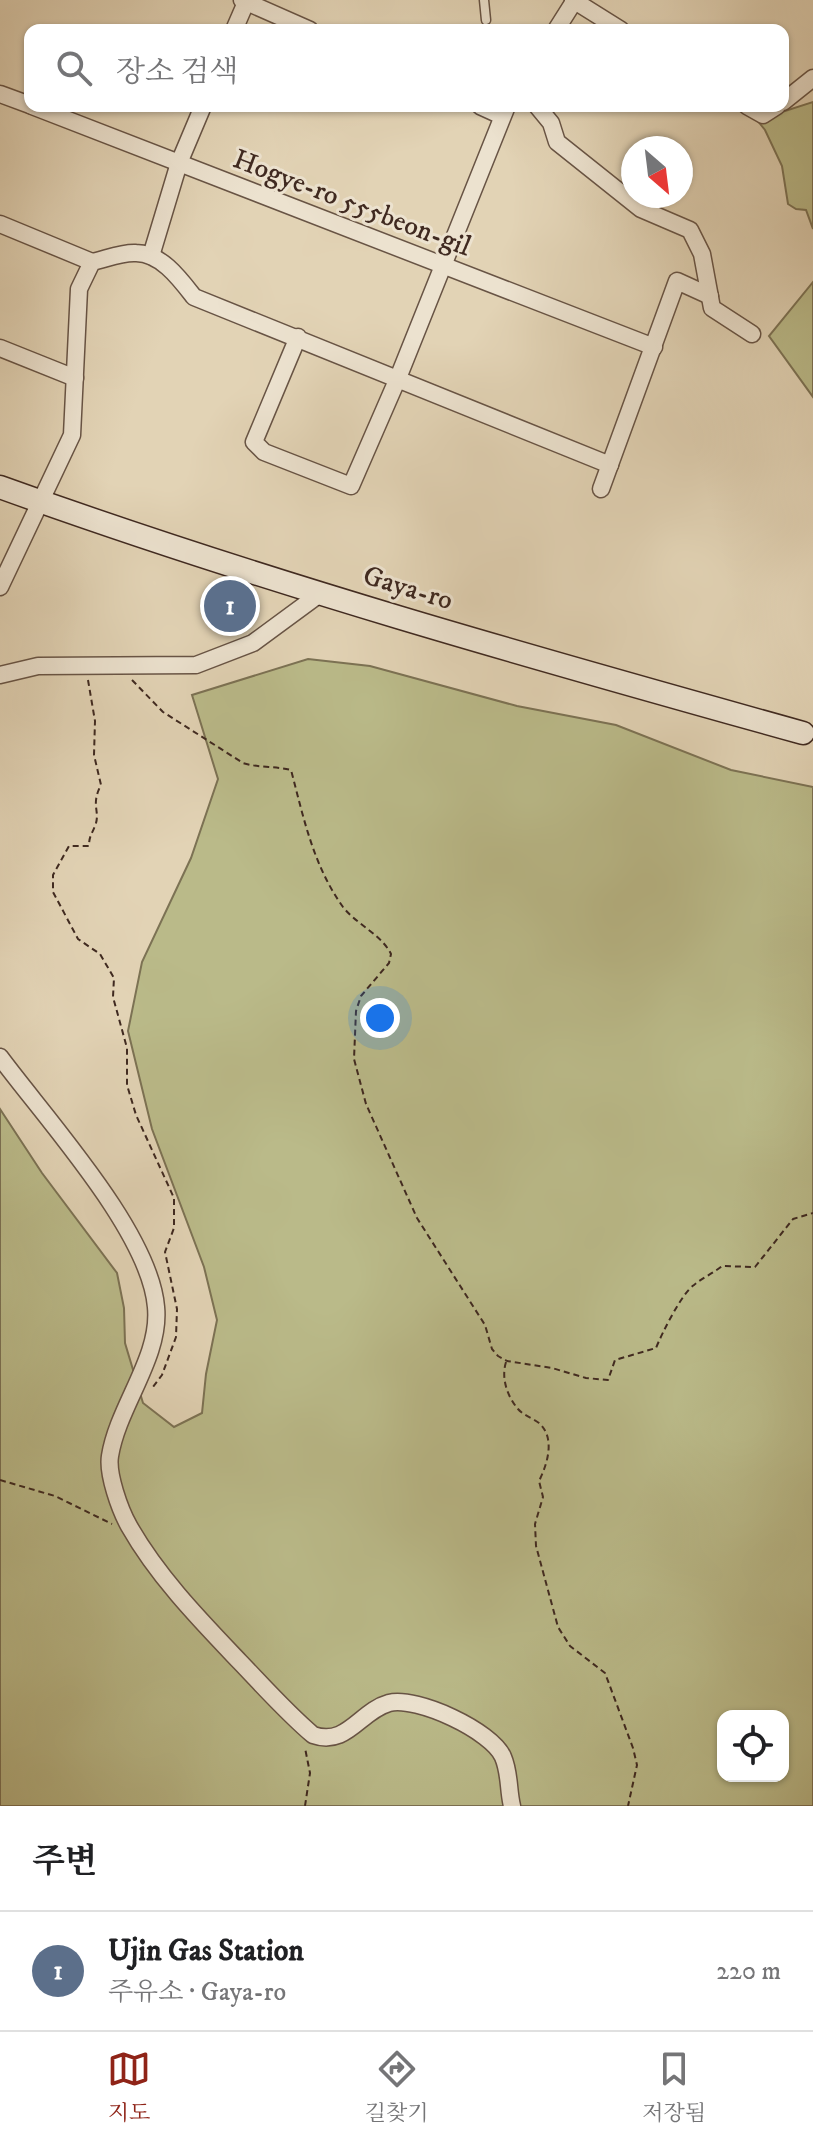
<!DOCTYPE html>
<html lang="ko">
<head>
<meta charset="utf-8">
<style>
	body { margin:0; font-family:"IM FELL DW Pica","Noto Serif KR",serif; background:#f6f6f6; color:#202124 }
	.controls { position:absolute; right:24px; bottom:24px; display:grid; overflow:hidden; border-radius:16px; box-shadow:0 2px 6px #0004 }
	.controls button { width:72px; height:72px; display:grid; place-items:center; padding:0; border:0; border-bottom:2px solid #e0e0e0; background:#fff; color:#202124; font:40px sans-serif }
	.compass { position:absolute; left:621px; top:136px; width:72px; height:72px; border-radius:50%; background:#fff; box-shadow:0 2px 6px #0004; rotate:152deg }
	.you { position:absolute; left:380px; top:1018px; width:28px; height:28px; margin:-20px; border:6px solid #fff; border-radius:50%; background:#1a73e8; box-shadow:0 0 0 12px #1a73e833 }
	.badge { display:grid; place-items:center; width:52px; height:52px; border-radius:50%; background:#8f2418; color:#fff; font-size:26px; font-weight:700 }
	.pin { position:absolute; translate:-50% -50%; border:4px solid #fff; box-shadow:0 2px 8px #0006 }
	.list { margin:0; padding:0; list-style:none }
	h2 { display:flex; justify-content:space-between; align-items:center; height:104px; margin:0; padding:0 32px; font-size:34px }
	h2 small { font-size:26px; font-weight:400; color:#757577 }
	.list li { display:grid; grid-template-columns:52px 1fr auto; gap:24px; align-items:center; box-sizing:border-box; height:120px; padding:0 32px; border-top:2px solid #e0e0e0 }
	.list b { display:block; font-size:30px; white-space:nowrap }
	.list p { margin:0; font-size:26px; white-space:nowrap; color:#757577 }
	.list em { font-size:26px; font-style:normal; color:#757577 }
	.icon { flex:none; width:44px; height:44px; fill:none; stroke:currentColor; stroke-width:2; stroke-linecap:round; stroke-linejoin:round }
	.map { position:relative; flex:none; width:813px; height:1806px; overflow:hidden }
	.search { position:absolute; background:#fff; box-shadow:0 2px 6px #0004; left:24px; right:24px; top:24px; height:88px; display:flex; align-items:center; gap:20px; box-sizing:border-box; padding:0 28px; border-radius:16px; color:#757577; font-size:30px }
	.sheet { height:224px; background:#fff }
	nav { display:flex; justify-content:space-around; align-items:center; box-sizing:border-box; height:112px; border-top:2px solid #e0e0e0; background:#fff; font-size:22px; color:#757577 }
	nav a { display:grid; justify-items:center; gap:4px }
	nav .on { color:#8f2418 }
	.map>svg:first-child { display:block }
	.green { fill:#baba89; stroke:#7c7254; stroke-width:2; fill-rule:evenodd }
	.lines { fill:none; stroke-linecap:round; stroke-linejoin:round }
	.lane-casing { stroke:#685445; stroke-width:11 }
	.street-casing { stroke:#685445; stroke-width:19 }
	.secondary-casing { stroke:#3f2920; stroke-width:25 }
	.path { stroke:#3f2920; stroke-width:2; stroke-dasharray:6 4; stroke-linecap:butt }
	.lane { stroke:#ece2cf; stroke-width:8 }
	.street { stroke:#ece2cf; stroke-width:16 }
	.secondary { stroke:#ece2cf; stroke-width:22 }
	.labels { text-anchor:middle; dominant-baseline:central; stroke-width:6; stroke-linejoin:round; paint-order:stroke }
	.street-label { font-size:28px; fill:#3f2920; stroke:#ece2cf }
</style>
</head>
<body>
<div class="map">
<svg width="813" height="1806" viewBox="0 0 813 1806">
	<rect width="100%" height="100%" fill="#e2d3b5"/>
	<filter id="stains"><feTurbulence type="fractalNoise" baseFrequency=".0025" numOctaves="4"/><feColorMatrix values="0 0 0 0 .2 0 0 0 0 .09 0 0 0 0 .02 0 0 0 .5 -.17"/></filter>
	<radialGradient id="worn" r=".72"><stop offset=".6" stop-color="#630" stop-opacity="0"/><stop offset="1" stop-color="#630" stop-opacity=".3"/></radialGradient>
	<g class="green">
		<polygon points="813,102 813,229 806,210 796,209 788,204 782,166 765,130 757,120"/>
		<polygon points="813,282 813,397 769,336"/>
		<path d="M308 659 370 666 517 706 616 725 731 770 813 787V1806H0V1109L42 1173 117 1273 124 1308 125 1343 143 1403 174 1427 202 1413 206 1374 217 1320 204 1267 152 1129 128 1031 142 962 191 858 218 779 192 695ZM723 1716H783V1776H723Z"/>
	</g>
	<g class="lines">
		<defs>
			<polyline id="lane" points="484,0 486,20"/>
			<g id="street">
				<polyline points="242,0 310,30"/>
				<polyline points="573,0 621,30"/>
				<polyline points="234,30 247,0"/>
				<polyline points="556,30 575,0"/>
				<polyline points="0,94 30,105"/>
				<polyline points="783,102 813,78"/>
				<polyline points="32,106 654,347"/>
				<polyline points="480,106 502,116"/>
				<polyline points="537,106 551,123 557,142 641,209 690,230 702,254 712,308 752,334"/>
				<polyline points="747,106 763,115 777,106"/>
				<polyline points="0,224 92,262"/>
				<polyline points="151,256 179,163 203,106"/>
				<polyline points="298,337 254,442 264,452 351,486 398,378 507,106"/>
				<polyline points="0,348 75,378"/>
				<polyline points="601,489 677,281 710,296"/>
				<path d="M0 587 72 435 79 289 92 262C106 259 122 252 136 253 161 253 180 279 194 297L610 465"/>
				<polyline points="0,675 38,666 196,665 253,643 321,593"/>
				<path d="M0 1057C45 1118 150 1232 156 1307 161 1357 118 1406 110 1456 107 1474 120 1510 129 1526 158 1577 200 1620 240 1662 264 1687 287 1713 313 1735 347 1747 360 1711 389 1703 417 1696 492 1731 503 1757 510 1773 508 1790 512 1806"/>
			</g>
			<path id="secondary" d="M0 487C263 582 534 658 803 733"/>
		</defs>
		<use href="#lane" class="lane-casing"/>
		<use href="#street" class="street-casing"/>
		<use href="#secondary" class="secondary-casing"/>
		<g class="path">
			<path d="M88 680 95 721 94 755 101 785C90 806 101 811 95 826 92 834 89 836 89 846H69L53 875V892L78 939 100 954 114 978 113 997 127 1048V1085L136 1115 174 1198V1228L165 1252 177 1309 176 1337 162 1375 153 1387"/>
			<path d="M132 680 163 712 243 763C259 768 275 766 291 770 304 819 313 865 343 907 357 925 381 934 391 954L389 963 361 996 356 1011 354 1059 366 1104 417 1218 485 1325 492 1349 498 1356 507 1361 552 1368 586 1378 608 1380 615 1360 656 1348C662 1333 682 1293 694 1285 702 1278 712 1274 722 1266L755 1267 793 1219 813 1213"/>
			<path d="M506 1362C501 1378 507 1396 518 1409 523 1415 532 1418 539 1423 556 1438 547 1465 539 1481L543 1497 535 1524 536 1546 558 1627 570 1646 605 1673 633 1748 637 1765 628 1806"/>
			<polyline points="0,1480 55,1496 112,1524"/>
			<polyline points="305,1806 310,1773 305,1748"/>
		</g>
		<use href="#lane" class="lane"/>
		<use href="#street" class="street"/>
		<use href="#secondary" class="secondary"/>
	</g>
	<g class="labels">
		<g class="street-label">
			<text transform="translate(352 203) rotate(21)">Hogye-ro 555beon-gil</text>
			<text transform="translate(408 588) rotate(17)">Gaya-ro</text>
		</g>
	</g>
	<rect width="100%" height="100%" filter="url(#stains)"/>
	<rect width="100%" height="100%" fill="url(#worn)"/>
</svg>
<div class="controls">
<button><svg class="icon" aria-label="locate" viewBox="0 0 24 24"><circle cx="12" cy="12" r="6"/><path d="M12 2v4M12 18v4M2 12h4M18 12h4"/></svg></button>
</div>
<svg class="compass" viewBox="-18 -18 36 36"><path d="M0-13l5 13h-10z" fill="#e53935"/><path d="M0 13l5-13h-10z" fill="#757577"/></svg>
<div class="you"></div>
<div class="pin badge" style="left:230px;top:606px;background:#5c6f8a">1</div>
<div class="search"><svg class="icon" aria-label="search" viewBox="0 0 24 24"><circle cx="10" cy="10" r="6"/><path d="M15 15l6 6"/></svg>장소 검색</div>
</div>
<section class="sheet">
<h2>주변<small></small></h2>
<ul class="list">
<li><span class="badge" style="background:#5c6f8a">1</span><div><b>Ujin Gas Station</b><p>주유소 · Gaya-ro</p></div><em>220 m</em></li>
</ul>
</section>
<nav>
<a class="on"><svg class="icon" aria-label="map" viewBox="0 0 24 24"><path d="M3 6l6-2 6 2 6-2v14l-6 2-6-2-6 2zM9 4v14M15 6v14"/></svg>지도</a>
<a><svg class="icon" aria-label="directions" viewBox="0 0 24 24"><path d="M12 3l9 9-9 9-9-9zM9 14v-3h6M13 9l2 2-2 2"/></svg>길찾기</a>
<a><svg class="icon" aria-label="saved" viewBox="0 0 24 24"><path d="M7 4h10v16l-5-4-5 4z"/></svg>저장됨</a>
</nav>
</body>
</html>
